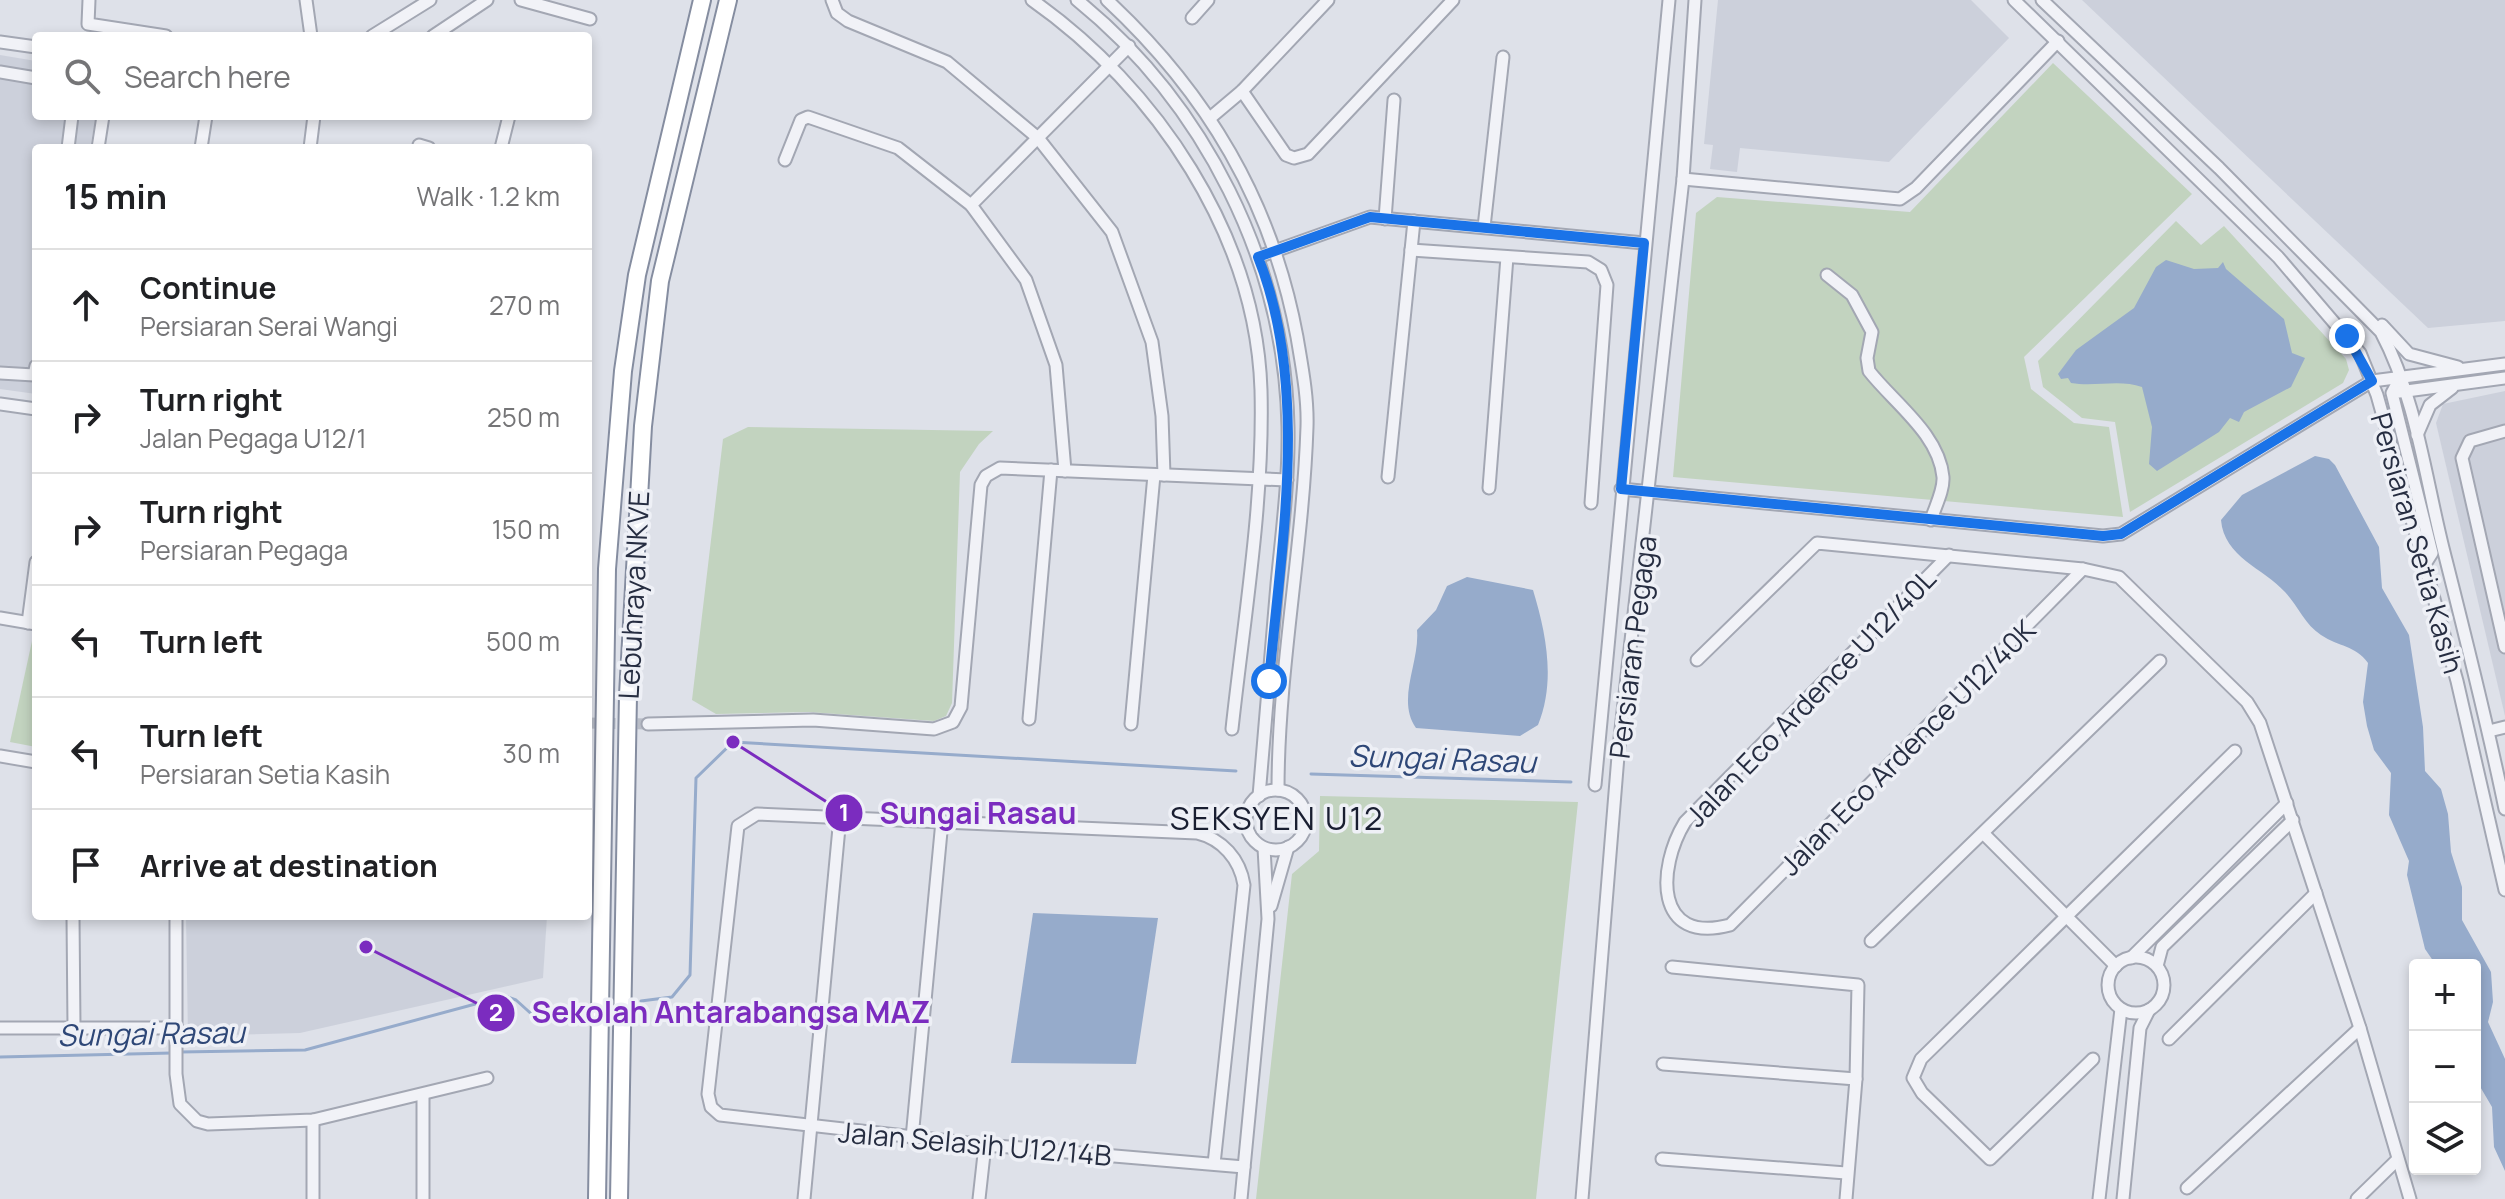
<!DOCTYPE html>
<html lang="en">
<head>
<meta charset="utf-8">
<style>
	body { margin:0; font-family:Manrope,sans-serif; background:#f2f2f2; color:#202124 }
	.controls { position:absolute; right:24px; bottom:24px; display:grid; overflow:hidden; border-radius:8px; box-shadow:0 4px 12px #0003 }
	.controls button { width:72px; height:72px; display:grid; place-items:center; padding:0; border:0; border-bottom:2px solid #e0e0e0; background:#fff; color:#202124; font:40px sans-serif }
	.stop { position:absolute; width:24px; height:24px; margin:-18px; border:6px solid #1a73e8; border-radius:50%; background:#fff }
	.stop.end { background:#1a73e8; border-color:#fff; box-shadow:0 2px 8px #0008 }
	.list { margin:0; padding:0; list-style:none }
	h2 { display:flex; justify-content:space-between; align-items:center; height:104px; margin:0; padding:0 32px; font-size:34px }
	h2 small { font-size:26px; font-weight:400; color:#757577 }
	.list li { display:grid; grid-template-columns:52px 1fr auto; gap:24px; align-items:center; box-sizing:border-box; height:112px; padding:0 32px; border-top:2px solid #e0e0e0 }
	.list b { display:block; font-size:30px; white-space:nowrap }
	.list p { margin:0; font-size:26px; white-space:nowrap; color:#757577 }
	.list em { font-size:26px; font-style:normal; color:#757577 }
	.icon { flex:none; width:44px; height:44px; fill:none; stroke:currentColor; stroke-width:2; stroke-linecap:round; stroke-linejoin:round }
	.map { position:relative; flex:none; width:2505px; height:1199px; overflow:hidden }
	.search { position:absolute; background:#fff; box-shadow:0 4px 12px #0003; left:32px; top:32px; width:560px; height:88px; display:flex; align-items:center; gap:20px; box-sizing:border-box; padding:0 28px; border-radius:8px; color:#757577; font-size:30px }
	.panel { position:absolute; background:#fff; box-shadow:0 4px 12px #0003; left:32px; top:144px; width:560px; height:776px; border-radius:8px }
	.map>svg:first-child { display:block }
	.built { fill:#ccd0db }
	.green { fill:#c2d3bf }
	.water { fill:#96abcb }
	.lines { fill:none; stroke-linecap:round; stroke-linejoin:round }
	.stream { stroke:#96abcb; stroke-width:3 }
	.minor-tunnel { stroke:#b9bdc7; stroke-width:11; stroke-dasharray:11 5.5; stroke-linecap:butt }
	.minor-casing { stroke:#a3a7b3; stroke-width:15 }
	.highway-casing { stroke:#858da0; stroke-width:20 }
	.minor { stroke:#f1f2f7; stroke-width:11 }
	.highway { stroke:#fff; stroke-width:16 }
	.route { stroke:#1a73e8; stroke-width:10 }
	.labels { text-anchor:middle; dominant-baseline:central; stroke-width:7; stroke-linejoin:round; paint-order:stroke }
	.street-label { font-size:28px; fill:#262d41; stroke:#eef0f6 }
	.water-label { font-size:30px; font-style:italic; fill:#2e4777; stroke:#eef0f6 }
	.quarter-label { font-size:32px; letter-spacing:2px; fill:#191e31; stroke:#eef0f6 }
	.leader { fill:none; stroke:#7b2cbf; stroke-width:3 }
	.callout-dot { fill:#7b2cbf; stroke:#eef0f6; stroke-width:3 }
	.mark-label { font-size:24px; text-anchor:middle; font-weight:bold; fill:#fff }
	.callout-label { font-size:30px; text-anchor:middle; font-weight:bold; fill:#7b2cbf; stroke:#eef0f6; stroke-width:7; stroke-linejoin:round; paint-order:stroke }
</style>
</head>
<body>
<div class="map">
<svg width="2505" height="1199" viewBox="0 0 2505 1199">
	<rect width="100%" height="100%" fill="#dee1e9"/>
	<g class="built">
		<polygon points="1718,0 1971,0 2009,38 1889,162 1740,148 1737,172 1710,169 1713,145 1704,144"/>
		<polygon points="2082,0 2505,0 2505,321 2428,328"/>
		<polygon points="0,55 36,61 36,116 96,116 90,148 36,148 36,394 0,389"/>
		<polygon points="2505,391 2505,716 2436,423 2443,404"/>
		<polygon points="186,916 547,916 543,978 300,1033 188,1036"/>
	</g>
	<g class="green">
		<polygon points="2053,63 2192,194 2024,357 2031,389 2074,423 2109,427 2123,517 1673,477 1696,213 1717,197 1910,212"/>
		<polygon points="2176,221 2201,245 2224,226 2346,359 2349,370 2343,383 2130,512 2115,422 2082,418 2043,387 2038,361"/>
		<polygon points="748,427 993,431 979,444 960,472 952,703 946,716 934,721 809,712 716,714 692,700 723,439"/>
		<polygon points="34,632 36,632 36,747 10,742"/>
		<polygon points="1320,796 1578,802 1536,1199 1256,1199 1292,874 1319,851"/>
	</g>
	<g class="water">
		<path d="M2166 260 2194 269 2218 268 2223 262 2226 269 2284 319 2292 353 2305 358 2291 387 2244 412 2239 422 2230 418 2219 432 2157 471 2149 464 2152 427 2142 387C2120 379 2095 387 2071 383L2068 378 2061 379 2058 374 2076 350 2134 308 2156 267Z"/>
		<path d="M2315 456 2329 459 2335 465 2379 547 2382 588 2409 635 2423 727 2425 771 2441 789 2448 814 2451 852 2462 887V920L2491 972 2493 1002 2488 1022 2505 1059V1171L2494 1147 2492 1107 2475 1078V965H2436L2425 949 2407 875 2409 861 2389 815 2391 773 2374 750 2367 726 2363 702 2368 663C2355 645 2339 647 2321 635 2305 625 2298 606 2285 592 2263 568 2224 557 2221 520L2242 495Z"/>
		<path d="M1467 577 1533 590C1546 633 1556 681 1538 725L1520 736 1416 728C1396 700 1420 662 1417 630L1436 610 1447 586Z"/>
		<polygon points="1033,913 1158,918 1136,1064 1011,1063"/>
	</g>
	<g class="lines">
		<g class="stream">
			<polyline points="1311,774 1571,782"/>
			<polyline points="641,1001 672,997 690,975 696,778 733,742 1236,771"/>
			<polyline points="180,1052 305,1050 505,996 516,1000 536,1018 577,1011"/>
			<polyline points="0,1057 172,1053"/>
		</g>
		<polyline class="minor-tunnel" points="588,723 648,724"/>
		<defs>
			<g id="minor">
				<polyline points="89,0 88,24 166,36"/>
				<polyline points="306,0 311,36"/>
				<polyline points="521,0 590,19"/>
				<polyline points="832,0 837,13 848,21 947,62 1038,138 1112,232 1152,342 1162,416 1164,475"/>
				<path d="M1032 0C1156 87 1256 235 1261 390 1264 503 1244 618 1232 729"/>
				<path d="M1077 0C1204 103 1285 262 1288 427 1289 480 1282 532 1277 584 1271 655 1265 725 1259 796"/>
				<path d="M1107 0C1207 93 1272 202 1297 337 1302 367 1308 397 1307 427 1303 549 1278 669 1278 790"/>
				<polyline points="2014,0 2278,257 2360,353 2377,395 2457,681 2505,890"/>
				<path d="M2042 0 2219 168 2381 332C2416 398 2425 476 2443 548 2465 635 2487 721 2505 809"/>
				<polyline points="1192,18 1208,0"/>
				<polyline points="372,36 430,0"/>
				<polyline points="433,36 487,0"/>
				<polyline points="0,42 36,47"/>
				<polyline points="0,72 36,78"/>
				<polyline points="1242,91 1286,155 1294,158 1308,154 1453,0"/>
				<polyline points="1210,118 1242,91 1328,0"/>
				<polyline points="419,145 429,148"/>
				<polyline points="68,148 72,116"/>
				<polyline points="98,148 103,116"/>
				<polyline points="201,148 206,116"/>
				<polyline points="310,148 314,116"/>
				<polyline points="501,148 509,116"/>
				<polyline points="785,160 801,120 808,117 898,148 971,205 1026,280 1056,365 1065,471"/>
				<polyline points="1683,179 1900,199 1916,188 2058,41"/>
				<polyline points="971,205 1129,46"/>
				<polyline points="1385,219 1394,100"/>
				<polyline points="1484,227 1503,57"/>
				<polyline points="1411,250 1588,262 1601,270 1607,285 1591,503"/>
				<polyline points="1258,257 1370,217 1644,243"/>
				<path d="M1827 275 1852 295 1872 332 1867 358 1869 371C1894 403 1939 434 1943 477 1944 490 1935 507 1931 520"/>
				<polyline points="2382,325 2409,354 2458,367"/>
				<polyline points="0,373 34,375 36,366"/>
				<polyline points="2400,378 2392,393 2432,553 2425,564"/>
				<polyline points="2399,392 2505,378"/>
				<polyline points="0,404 36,409"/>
				<polyline points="2505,431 2470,441 2462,458 2505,647"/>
				<polyline points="2417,435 2430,405 2452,388"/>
				<polyline points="1388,477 1414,221"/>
				<polyline points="1489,488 1507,257"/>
				<polyline points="1621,489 2103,536 2121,534 2372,381 2505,364"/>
				<path d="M1949 555 1685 822C1657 868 1654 945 1730 925L2083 569"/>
				<polyline points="0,618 36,624"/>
				<polyline points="28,623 36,562"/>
				<polyline points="1697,660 1817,543 2083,569 2119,577 2247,702 2260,723 2360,1028 2410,1199"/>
				<polyline points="1029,719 1051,470"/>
				<polyline points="648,724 813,720 934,729 953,722 961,707 981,485 986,476 1000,468 1287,480"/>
				<polyline points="1131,724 1154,475"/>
				<polyline points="2489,731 2505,727"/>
				<polyline points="0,756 36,762"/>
				<polyline points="1595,785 1669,0"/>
				<circle cx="1276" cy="820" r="30"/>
				<polyline points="1984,834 2116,966"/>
				<polyline points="1271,906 1288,847"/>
				<polyline points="73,916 74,1027"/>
				<polyline points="176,916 176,1074 180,1104 197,1121 208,1124 313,1120 487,1078"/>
				<polyline points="1871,941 2160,661"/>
				<circle cx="2136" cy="985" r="28"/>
				<polyline points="2131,958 2287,803"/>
				<polyline points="2157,966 2162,947 2293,820"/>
				<polyline points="1672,967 1858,985 1856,1079 1846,1199"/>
				<polyline points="0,1028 177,1028"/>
				<polyline points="2169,1039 2316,893"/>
				<polyline points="2093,1059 1990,1159 1922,1093 1913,1078 1921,1059 2235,751"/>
				<polyline points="1663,1064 1856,1079"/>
				<polyline points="313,1120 313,1199"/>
				<polyline points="912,1138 942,821"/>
				<polyline points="1662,1159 1846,1173"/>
				<path d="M1214 1164 1244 885C1240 859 1222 839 1197 833L757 814 738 826 708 1094 711 1107 720 1115 985 1145 1244 1167"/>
				<polyline points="2187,1188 2360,1028"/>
				<polyline points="423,1199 423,1096"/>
				<polyline points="804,1199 840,817"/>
				<polyline points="979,1199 985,1145"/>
				<polyline points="1241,1199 1268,919 1264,848"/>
				<polyline points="1582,1199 1618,756 1683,179 1695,0"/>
				<polyline points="2099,1199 2121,1009"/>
				<polyline points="2123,1199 2140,1028 2149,1010"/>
				<polyline points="2357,1199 2397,1160"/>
			</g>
			<g id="highway">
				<polyline points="597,1199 607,569 623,371 637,275 702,0"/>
				<polyline points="619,1199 628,695 643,426 660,281 728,0"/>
			</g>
		</defs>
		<use href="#minor" class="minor-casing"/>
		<use href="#highway" class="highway-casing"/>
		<use href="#minor" class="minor"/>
		<use href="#highway" class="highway"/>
	</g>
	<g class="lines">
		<path class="route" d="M1269 681C1281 546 1310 387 1258 257L1370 217 1644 243 1621 489 2103 536 2121 534 2372 381 2347 336"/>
	</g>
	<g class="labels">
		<g class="street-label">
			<text transform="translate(2418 543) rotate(74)">Persiaran Setia Kasih</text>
			<text transform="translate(633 595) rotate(-87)">Lebuhraya NKVE</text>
			<text transform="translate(1632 647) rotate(-83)">Persiaran Pegaga</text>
			<text transform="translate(1810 697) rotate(-46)">Jalan Eco Ardence U12/40L</text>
			<text transform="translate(1907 747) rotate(-45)">Jalan Eco Ardence U12/40K</text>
			<text transform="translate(975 1143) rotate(5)">Jalan Selasih U12/14B</text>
		</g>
		<g class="water-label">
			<text transform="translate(1442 758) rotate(2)">Sungai Rasau</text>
			<text transform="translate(151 1033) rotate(-1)">Sungai Rasau</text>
		</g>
		<g class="quarter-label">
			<text x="1277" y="818">SEKSYEN U12</text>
		</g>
	</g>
	<path class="leader" d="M733 742L844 813M366 947L496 1013"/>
	<g class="callout-dot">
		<circle cx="733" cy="742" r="8"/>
		<circle cx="366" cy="947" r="8"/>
		<circle cx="844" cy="813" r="20"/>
		<circle cx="496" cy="1013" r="20"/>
	</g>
	<g class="mark-label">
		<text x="844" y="821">1</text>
		<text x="496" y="1021">2</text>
	</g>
	<g class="callout-label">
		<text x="978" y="824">Sungai Rasau</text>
		<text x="731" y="1023">Sekolah Antarabangsa MAZ</text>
	</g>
</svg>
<div class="controls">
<button>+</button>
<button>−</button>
<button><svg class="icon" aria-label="layers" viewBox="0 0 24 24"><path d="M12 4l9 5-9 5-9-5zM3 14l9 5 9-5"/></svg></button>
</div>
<div class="stop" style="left:1269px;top:681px"></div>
<div class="stop end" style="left:2347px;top:336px"></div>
<div class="search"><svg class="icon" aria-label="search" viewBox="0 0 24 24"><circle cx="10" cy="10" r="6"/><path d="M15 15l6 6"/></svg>Search here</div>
<section class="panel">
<h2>15 min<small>Walk · 1.2 km</small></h2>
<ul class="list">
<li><svg class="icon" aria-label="ahead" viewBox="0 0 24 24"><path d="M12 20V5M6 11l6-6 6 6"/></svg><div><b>Continue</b><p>Persiaran Serai Wangi</p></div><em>270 m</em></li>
<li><svg class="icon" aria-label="right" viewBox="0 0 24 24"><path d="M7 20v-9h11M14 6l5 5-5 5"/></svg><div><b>Turn right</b><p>Jalan Pegaga U12/1</p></div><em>250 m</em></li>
<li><svg class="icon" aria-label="right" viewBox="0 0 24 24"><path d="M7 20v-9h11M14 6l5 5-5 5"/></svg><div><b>Turn right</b><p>Persiaran Pegaga</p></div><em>150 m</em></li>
<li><svg class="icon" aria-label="left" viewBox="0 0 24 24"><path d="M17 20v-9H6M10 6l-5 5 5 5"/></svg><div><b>Turn left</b></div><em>500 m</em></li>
<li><svg class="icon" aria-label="left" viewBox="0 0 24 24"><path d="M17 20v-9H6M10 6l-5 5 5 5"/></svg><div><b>Turn left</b><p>Persiaran Setia Kasih</p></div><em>30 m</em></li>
<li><svg class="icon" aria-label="arrive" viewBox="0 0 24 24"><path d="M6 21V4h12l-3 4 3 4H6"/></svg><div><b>Arrive at destination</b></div></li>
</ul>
</section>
</div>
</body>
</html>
